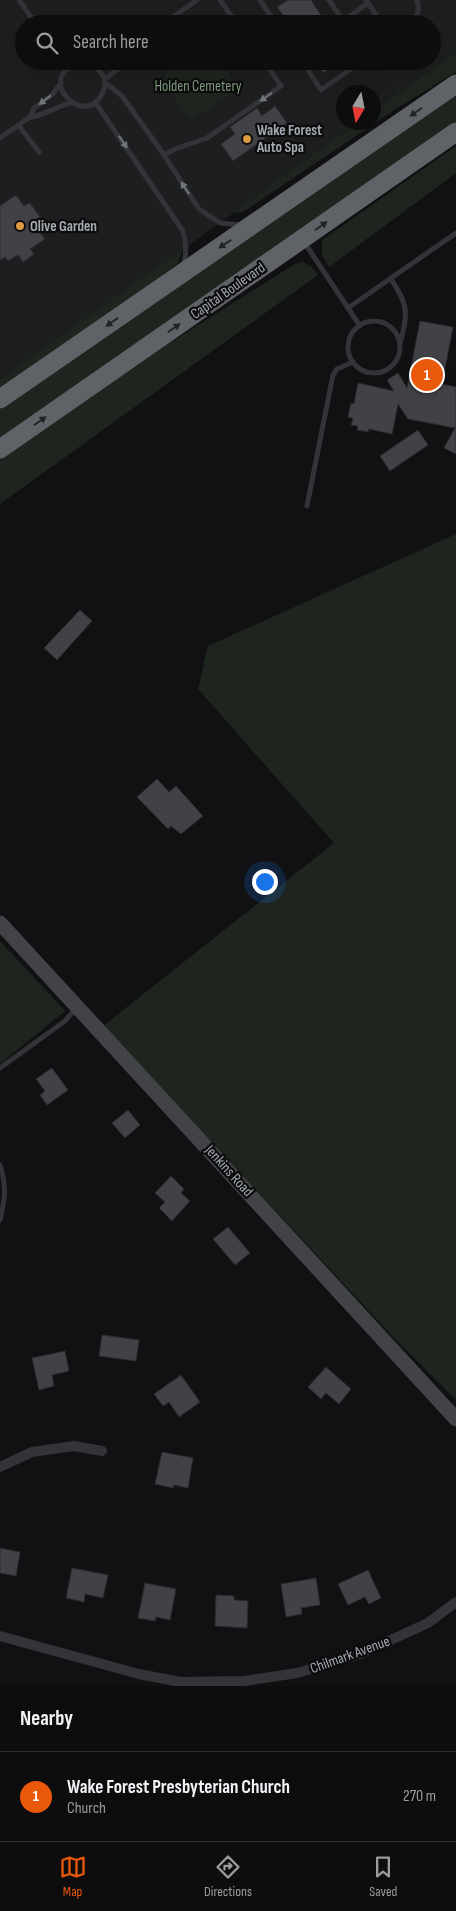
<!DOCTYPE html>
<html lang="en">
<head>
<meta charset="utf-8">
<style>
	body { margin:0; font-family:"Sofia Sans Condensed",sans-serif; background:#1b1b1c; color:#f1f3f6 }
	.compass { position:absolute; left:336px; top:85px; width:45px; height:45px; border-radius:50%; background:#0d0d0e; box-shadow:0 5px 20px #0002; rotate:190deg }
	.you { position:absolute; left:264px; top:881px; width:18px; height:18px; margin:-12px; border:4px solid #fff; border-radius:50%; background:#1a73e8; box-shadow:0 0 0 8px #1a73e833 }
	.badge { display:grid; place-items:center; width:32px; height:32px; border-radius:50%; background:#ea580c; color:#fff; font-size:16px; font-weight:700 }
	.pin { position:absolute; translate:-50% -50%; border:2px solid #fff; box-shadow:0 1px 5px #0006 }
	.list { margin:0; padding:0; list-style:none }
	h2 { display:flex; justify-content:space-between; align-items:center; height:65px; margin:0; padding:0 20px; font-size:21px }
	h2 small { font-size:16px; font-weight:400; color:#9a9c9e }
	.list li { display:grid; grid-template-columns:32px 1fr auto; gap:15px; align-items:center; box-sizing:border-box; height:90px; padding:0 20px; border-top:1px solid #2d2d2e }
	.list b { display:block; font-size:19px; white-space:nowrap }
	.list p { margin:0; font-size:16px; white-space:nowrap; color:#9a9c9e }
	.list em { font-size:16px; font-style:normal; color:#9a9c9e }
	.icon { flex:none; width:28px; height:28px; fill:none; stroke:currentColor; stroke-width:2; stroke-linecap:round; stroke-linejoin:round }
	.map { position:relative; flex:none; width:456px; height:1686px; overflow:hidden }
	.search { position:absolute; background:#0d0d0e; box-shadow:0 5px 20px #0002; left:15px; right:15px; top:15px; height:55px; display:flex; align-items:center; gap:12px; box-sizing:border-box; padding:0 18px; border-radius:28px; color:#9a9c9e; font-size:19px }
	.sheet { height:155px; background:#0d0d0e }
	nav { display:flex; justify-content:space-around; align-items:center; box-sizing:border-box; height:70px; border-top:1px solid #2d2d2e; background:#0d0d0e; font-size:14px; color:#9a9c9e }
	nav a { display:grid; justify-items:center; gap:2px }
	nav .on { color:#ea580c }
	.map>svg:first-child { display:block }
	.built { fill:#1d1e1f; fill-rule:evenodd }
	.green { fill:#1e251e }
	.building { fill:#404245; stroke:#2b2c2e }
	.lines { fill:none; stroke-linecap:round; stroke-linejoin:round }
	.lane { stroke:#333437; stroke-width:5 }
	.street { stroke:#333437; stroke-width:10 }
	.secondary { stroke:#414347; stroke-width:15 }
	.highway { stroke:#5f6267; stroke-width:19 }
	.oneway { fill:#71747b }
	.oneway2 { fill:#212224 }
	.poi-dot { fill:#dc9b40; stroke:#0c0c0d; stroke-width:2 }
	.labels { text-anchor:middle; dominant-baseline:central; stroke-width:4.5; stroke-linejoin:round; paint-order:stroke }
	.park-label { font-size:15px; fill:#7e9b7d; stroke:#0c0c0d }
	.poi-label { font-size:15px; font-weight:bold; fill:#a4a9b2; stroke:#0c0c0d; text-anchor:start }
	.street-label { font-size:15px; fill:#a4a9b2; stroke:#0c0c0d }
</style>
</head>
<body>
<div class="map">
<svg width="456" height="1686" viewBox="0 0 456 1686">
	<rect width="100%" height="100%" fill="#111113"/>
	<path class="built" d="M0 0H456V51L374 111V92H344V122L357 123 155 270 0 379ZM24 24H432V61H24Z"/>
	<g class="green">
		<polygon points="456,51 456,72 396,109 243,212 232,213 357,123 374,122 374,111"/>
		<path d="M170 61H220L238 89 191 120C180 104 156 81 170 61Z"/>
		<polygon points="456,94 456,125 0,438 0,408"/>
		<polygon points="456,146 456,173 329,267 322,254 322,240"/>
		<polygon points="182,250 178,263 171,269 0,389 0,379"/>
		<polygon points="303,262 312,267 318,275 0,504 0,457 165,346 295,264"/>
		<polygon points="456,534 456,1400 398,1342 103,1026 334,843 198,689 208,646"/>
		<polygon points="0,941 65,1011 0,1064"/>
	</g>
	<g class="building">
		<polygon points="288,0 311,0 327,24 289,24 277,7"/>
		<polygon points="315,61 340,61 323,73"/>
		<polygon points="275,106 287,123 233,161 221,144 235,134 230,127 257,108 262,116"/>
		<polygon points="16,195 24,206 30,203 40,217 36,221 43,231 40,233 45,239 30,249 34,254 23,262 18,255 8,261 5,257 0,260 0,206"/>
		<polygon points="420,321 453,327 442,384 456,387 456,454 444,448 455,428 408,419 398,404 392,434 369,429 368,432 357,430 358,426 351,425 353,418 348,417 351,403 354,404 358,383 394,391 387,380 398,373 407,388"/>
		<polygon points="418,430 428,445 390,471 380,456"/>
		<polygon points="80,610 92,621 57,660 44,648"/>
		<polygon points="157,779 169,792 176,786 203,816 181,834 171,826 168,829 137,797"/>
		<polygon points="52,1068 68,1090 47,1105 40,1095 45,1091 36,1079"/>
		<polygon points="128,1110 140,1125 125,1138 112,1123"/>
		<polygon points="171,1176 184,1189 181,1193 190,1201 172,1221 159,1208 165,1202 155,1193"/>
		<polygon points="228,1227 250,1253 235,1265 213,1239"/>
		<polygon points="102,1335 139,1340 136,1361 99,1356"/>
		<polygon points="65,1351 69,1371 52,1375 54,1386 39,1390 32,1358"/>
		<polygon points="326,1367 351,1389 339,1404 326,1393 321,1399 308,1387"/>
		<polygon points="181,1375 200,1402 179,1417 169,1402 163,1406 154,1394"/>
		<polygon points="162,1452 193,1458 188,1488 174,1485 173,1488 155,1484"/>
		<polygon points="0,1548 20,1552 16,1576 0,1573"/>
		<polygon points="72,1568 108,1575 103,1598 85,1594 84,1602 66,1598"/>
		<polygon points="368,1570 381,1598 369,1604 365,1597 348,1605 338,1584"/>
		<polygon points="316,1578 320,1605 301,1608 302,1614 286,1617 281,1584"/>
		<polygon points="145,1583 176,1589 170,1620 156,1617 155,1621 138,1618"/>
		<polygon points="216,1595 234,1596 234,1600 248,1601 247,1628 215,1626"/>
	</g>
	<g class="lines">
		<g class="lane">
			<polyline points="19,0 36,24"/>
			<polyline points="220,0 237,24"/>
			<polyline points="260,0 276,24"/>
			<polyline points="329,0 343,21"/>
			<polyline points="366,0 382,24"/>
			<polyline points="163,24 197,0"/>
			<polyline points="345,24 343,21 368,3"/>
			<path d="M408 24C418 17 420 11 417 0"/>
			<polyline points="63,61 68,68"/>
			<polyline points="302,61 321,90 362,61"/>
			<path d="M80 63C94 63 109 74 104 89 90 134 30 78 80 63Z"/>
			<polyline points="92,65 101,61"/>
			<polyline points="105,79 119,68 123,61"/>
			<polyline points="106,83 122,96 164,155 199,209 220,223 240,225"/>
			<path d="M95 102 183 231C186 244 187 253 183 266"/>
			<path d="M30 117C43 116 57 106 71 103"/>
			<polyline points="19,126 39,152"/>
			<polyline points="0,138 30,117 34,108 52,95 61,83"/>
			<polyline points="164,155 175,149 207,138 281,86 264,61"/>
			<polyline points="304,242 360,326"/>
			<path d="M391 279C409 306 408 313 400 344"/>
			<polyline points="348,308 456,233"/>
			<circle cx="374" cy="347" r="26"/>
			<polyline points="307,506 333,375 337,369 353,362"/>
			<polyline points="0,1068 65,1021 75,1009"/>
			<path d="M0 1165C7 1186 5 1199 0 1220"/>
		</g>
		<g class="street">
			<polyline points="0,1467 32,1452 74,1446 102,1451"/>
			<polyline points="0,1636 139,1674 180,1682 244,1681 297,1673 360,1654 428,1623 456,1602"/>
		</g>
		<polyline class="secondary" points="0,923 456,1419"/>
		<g class="highway">
			<polyline points="0,399 456,84"/>
			<polyline points="0,449 456,132"/>
		</g>
	</g>
	<defs><path id="oneway-solid" d="M-6-.8H1V-3.2L6.5 0L1 3.2V.8H-6Z" transform="scale(1.25)"/></defs>
	<g class="oneway">
		<use href="#oneway-solid" transform="translate(266 97) rotate(145)"/>
		<use href="#oneway-solid" transform="translate(45 100) rotate(142)"/>
		<use href="#oneway-solid" transform="translate(123 142) rotate(56)"/>
		<use href="#oneway-solid" transform="translate(185 188) rotate(-123)"/>
	</g>
	<g class="oneway2">
		<use href="#oneway-solid" transform="translate(416 112) rotate(145)"/>
		<use href="#oneway-solid" transform="translate(321 226) rotate(-35)"/>
		<use href="#oneway-solid" transform="translate(225 244) rotate(146)"/>
		<use href="#oneway-solid" transform="translate(112 322) rotate(145)"/>
		<use href="#oneway-solid" transform="translate(174 328) rotate(-35)"/>
		<use href="#oneway-solid" transform="translate(40 421) rotate(-35)"/>
	</g>
	<g class="poi-dot">
		<circle cx="247" cy="139" r="5"/>
		<circle cx="20" cy="226" r="5"/>
	</g>
	<g class="labels">
		<g class="park-label">
			<text x="198" y="86">Holden Cemetery</text>
		</g>
		<g class="poi-label">
			<text x="257" y="130">Wake Forest<tspan x="257" dy="17">Auto Spa</tspan></text>
			<text x="30" y="226">Olive Garden</text>
		</g>
		<g class="street-label">
			<text transform="translate(228 291) rotate(-35)">Capital Boulevard</text>
			<text transform="translate(229 1171) rotate(48)">Jenkins Road</text>
			<text transform="translate(350 1655) rotate(-20)">Chilmark Avenue</text>
		</g>
	</g>
</svg>
<svg class="compass" viewBox="-18 -18 36 36"><path d="M0-13l5 13h-10z" fill="#e53935"/><path d="M0 13l5-13h-10z" fill="#9a9c9e"/></svg>
<div class="you"></div>
<div class="pin badge" style="left:427px;top:375px">1</div>
<div class="search"><svg class="icon" aria-label="search" viewBox="0 0 24 24"><circle cx="10" cy="10" r="6"/><path d="M15 15l6 6"/></svg>Search here</div>
</div>
<section class="sheet">
<h2>Nearby<small></small></h2>
<ul class="list">
<li><span class="badge">1</span><div><b>Wake Forest Presbyterian Church</b><p>Church</p></div><em>270 m</em></li>
</ul>
</section>
<nav>
<a class="on"><svg class="icon" aria-label="map" viewBox="0 0 24 24"><path d="M3 6l6-2 6 2 6-2v14l-6 2-6-2-6 2zM9 4v14M15 6v14"/></svg>Map</a>
<a><svg class="icon" aria-label="directions" viewBox="0 0 24 24"><path d="M12 3l9 9-9 9-9-9zM9 14v-3h6M13 9l2 2-2 2"/></svg>Directions</a>
<a><svg class="icon" aria-label="saved" viewBox="0 0 24 24"><path d="M7 4h10v16l-5-4-5 4z"/></svg>Saved</a>
</nav>
</body>
</html>
